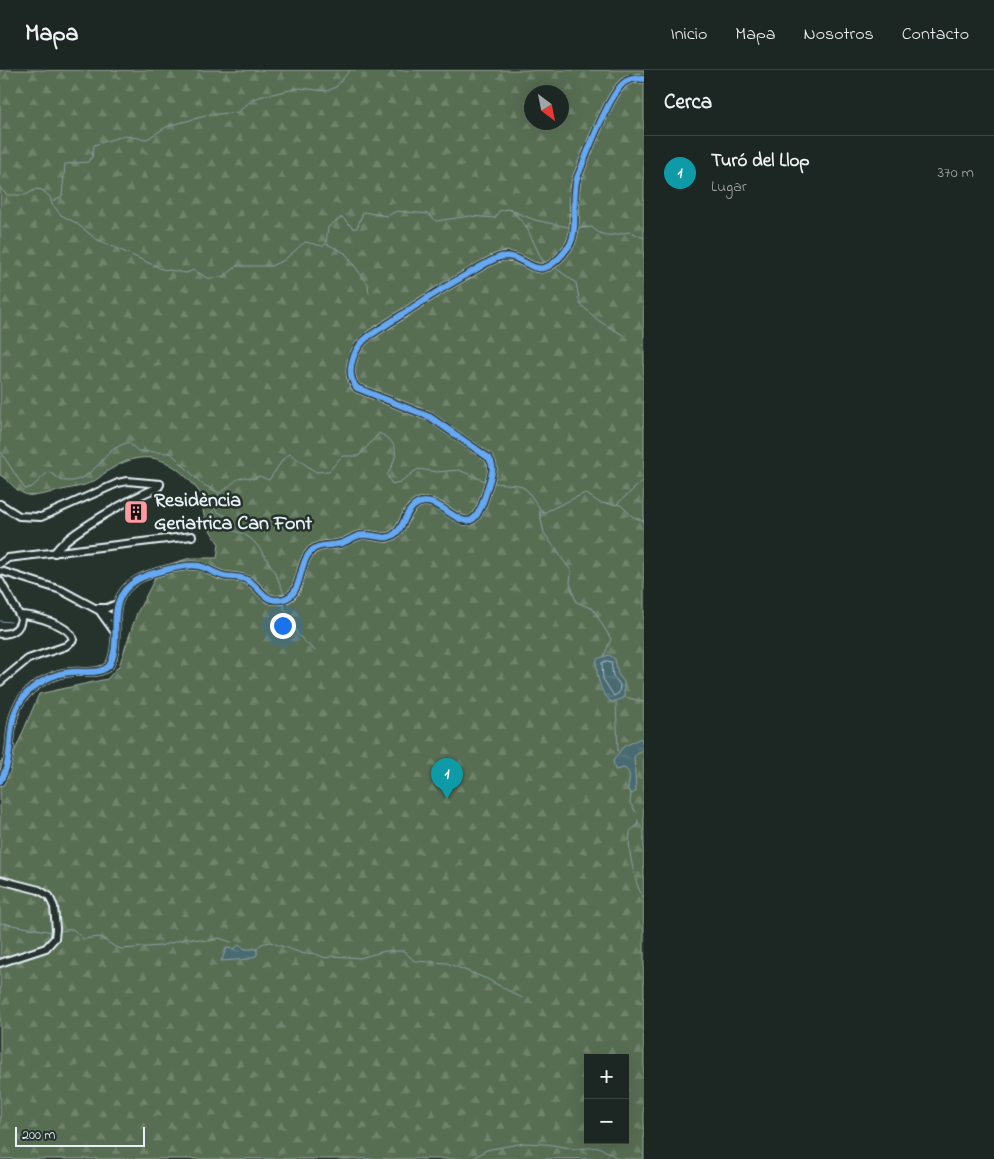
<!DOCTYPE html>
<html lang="es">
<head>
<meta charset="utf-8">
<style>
	body { margin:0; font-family:"Indie Flower",sans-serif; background:#252e2a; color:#f1f3f6 }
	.controls { position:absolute; right:15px; bottom:15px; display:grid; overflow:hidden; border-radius:0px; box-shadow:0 5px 20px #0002 }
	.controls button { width:45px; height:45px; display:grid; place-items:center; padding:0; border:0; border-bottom:1px solid #3a4340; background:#1c2622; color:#f1f3f6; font:25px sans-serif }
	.compass { position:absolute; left:524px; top:15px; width:45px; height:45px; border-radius:50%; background:#1c2622; box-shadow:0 5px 20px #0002; rotate:148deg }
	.scale { position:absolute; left:15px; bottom:12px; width:130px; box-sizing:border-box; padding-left:5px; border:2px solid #e8f1f8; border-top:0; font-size:14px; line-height:18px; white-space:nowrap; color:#e8f1f8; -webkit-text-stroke:4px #26332d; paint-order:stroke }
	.you { position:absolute; left:282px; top:555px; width:18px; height:18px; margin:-12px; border:4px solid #fff; border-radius:50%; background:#1a73e8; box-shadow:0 0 0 8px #1a73e833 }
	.badge { display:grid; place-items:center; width:32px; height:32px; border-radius:50%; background:#ff9aa2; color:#fff; font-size:16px; font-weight:700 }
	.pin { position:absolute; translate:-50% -41px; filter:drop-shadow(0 1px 2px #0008) }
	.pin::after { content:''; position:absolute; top:26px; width:18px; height:15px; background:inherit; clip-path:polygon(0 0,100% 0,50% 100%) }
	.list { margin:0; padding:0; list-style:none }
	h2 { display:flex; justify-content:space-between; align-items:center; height:65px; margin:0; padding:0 20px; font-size:21px }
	h2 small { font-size:16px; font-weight:400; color:#a0a5a5 }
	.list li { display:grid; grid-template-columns:32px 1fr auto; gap:15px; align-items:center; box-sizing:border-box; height:75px; padding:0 20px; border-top:1px solid #3a4340 }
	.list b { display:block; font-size:19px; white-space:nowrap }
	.list p { margin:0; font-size:16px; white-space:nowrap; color:#a0a5a5 }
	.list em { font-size:16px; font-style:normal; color:#a0a5a5 }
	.map { position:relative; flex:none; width:644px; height:1089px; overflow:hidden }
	header { display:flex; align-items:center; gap:30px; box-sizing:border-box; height:70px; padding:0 25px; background:#1c2622; border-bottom:1px solid #3a4340 }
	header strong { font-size:24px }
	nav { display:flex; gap:28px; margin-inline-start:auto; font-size:18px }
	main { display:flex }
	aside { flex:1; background:#1c2622 }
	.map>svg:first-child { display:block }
	.forest { fill:url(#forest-firs); stroke:#a0b0a5; fill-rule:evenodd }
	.water { fill:url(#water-ripples); stroke:#89a1a7 }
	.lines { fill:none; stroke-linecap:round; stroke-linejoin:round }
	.shore { stroke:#a9bbc2; stroke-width:1 }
	.stream { stroke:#89a1a7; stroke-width:1 }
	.minor-casing { stroke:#e8f1f8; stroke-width:10 }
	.minor { stroke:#26332d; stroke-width:6 }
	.cycleway-casing { stroke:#26332d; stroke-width:9 }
	.cycleway { stroke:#66a8f1; stroke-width:6 }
	.labels { text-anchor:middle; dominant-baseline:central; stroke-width:5; stroke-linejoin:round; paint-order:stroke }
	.poi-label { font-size:20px; font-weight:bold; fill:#e8f1f8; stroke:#26332d; text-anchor:start }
</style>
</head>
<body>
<header>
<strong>Mapa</strong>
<nav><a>Inicio</a><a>Mapa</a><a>Nosotros</a><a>Contacto</a></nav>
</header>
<main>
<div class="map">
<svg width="644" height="1089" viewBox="0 0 644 1089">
	<defs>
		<pattern id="forest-firs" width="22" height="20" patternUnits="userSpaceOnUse" patternTransform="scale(1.25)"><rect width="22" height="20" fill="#586e52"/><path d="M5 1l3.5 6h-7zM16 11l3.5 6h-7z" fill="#70836c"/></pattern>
		<pattern id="water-ripples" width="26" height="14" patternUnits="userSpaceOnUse" patternTransform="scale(1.25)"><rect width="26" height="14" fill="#4a6b71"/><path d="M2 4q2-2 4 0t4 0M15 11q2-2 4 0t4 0" fill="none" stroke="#648186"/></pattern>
	</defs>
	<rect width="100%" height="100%" fill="#26332d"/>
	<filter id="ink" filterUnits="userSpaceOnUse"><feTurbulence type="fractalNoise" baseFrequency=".02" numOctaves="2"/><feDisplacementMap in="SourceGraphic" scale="10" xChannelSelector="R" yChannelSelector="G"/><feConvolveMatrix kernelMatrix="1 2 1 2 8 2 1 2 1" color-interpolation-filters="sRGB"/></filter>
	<g filter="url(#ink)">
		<path class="forest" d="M0 0H644V1089H0V692L14 683 39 624 107 609 119 596 137 543 161 497 190 488H217L219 474C208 458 201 447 203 427 180 395 152 374 113 398 106 401 101 407 94 411 83 417 70 418 57 421 48 423 37 427 27 425 15 421 10 411 0 405ZM532 22H562V52H532ZM588 988H625V1070H588Z"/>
		<g class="water">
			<path d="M609 585 615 589 618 604 624 612V628L612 632C600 625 595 602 597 589Z"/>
			<path d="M641 668 644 678 634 687 636 721 632 724 628 720C628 711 633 703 624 698L615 700 613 691 623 677Z"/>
			<polygon points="239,875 245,879 257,879 257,885 249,889 221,891 227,878 234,879"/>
		</g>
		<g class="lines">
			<polygon class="shore" points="608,591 611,592 613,606 620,615 619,623 614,626 603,609 602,593"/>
			<g class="stream">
				<polyline points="0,118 7,125 26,125 36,119 42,120 50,127 52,134 61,145 76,153 96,169 162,199 186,203 194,200 207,208 214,208 225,206 237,196 271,196 284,190 305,172 323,176 326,174 328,157 342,147 353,158 357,158 363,142 387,146 397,141 428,144 436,151 470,146 495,148 499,141 508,139 535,150 572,158"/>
				<polyline points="53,131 62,126 65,94 88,92 92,87 94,75 123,66 147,69 168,56 209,45 238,42 252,30 259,27 299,18 327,21 336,17 350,0"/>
				<polyline points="513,142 526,156 542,190 547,193"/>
				<path d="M576 158 592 157C604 170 615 164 630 162L644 168"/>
				<polyline points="327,174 345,183 368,214 369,223"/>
				<polyline points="553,196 576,213 580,234 599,251 623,265"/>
				<path d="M0 381 25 419 32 417 48 402C54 403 56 408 61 410 84 416 97 395 110 382 115 377 122 375 128 372L138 381 171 383 202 414 219 423 214 434 216 441 226 446 232 460C238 462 245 464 250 468 260 475 283 514 284 526"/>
				<polyline points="493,413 519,415 527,420 543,443 585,423 600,433 621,435 633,447 644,451"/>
				<path d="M219 423C232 418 236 402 253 409L259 406 269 410 284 388 290 384 316 402 329 401 342 386H359L379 363C402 374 397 388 387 405L392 414 400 412 418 399 437 402 459 400 487 412"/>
				<polyline points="617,434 644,410"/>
				<polyline points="539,440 544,463 571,501 570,513 576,532 593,539 611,569 604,586"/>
				<polyline points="284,533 284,539 293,550 297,564 315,581"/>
				<polyline points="0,551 11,552"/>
				<polyline points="625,627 644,632"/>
				<polyline points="616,631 618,681"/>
				<polyline points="631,723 630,733 636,742"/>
				<path d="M638 750 637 756C634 758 630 759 630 764 627 777 635 818 644 828"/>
				<polyline points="0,853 53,862"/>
				<polyline points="60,861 73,859 83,869 100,867 115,877 122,879 160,876 188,868 207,871 219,868 231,872"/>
				<polyline points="256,880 261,874 270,872 304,884 313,883 326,888 333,886 360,888 385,881 404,881 414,891 447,893 487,909 522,928"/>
				<polyline points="473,1089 486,1080 524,1073 546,1074 576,1079 599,1077 619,1089"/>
			</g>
			<defs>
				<g id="minor">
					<polyline points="0,434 19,446 41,447 118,413 127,411 160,414"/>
					<path d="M55 483C61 467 139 423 158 418L160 414"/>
					<polyline points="0,494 8,488 192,466"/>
					<polyline points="1,501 61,520 115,549"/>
					<path d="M0 511 21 548C20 560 11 564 0 564"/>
					<polyline points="97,538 107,538 117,534"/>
					<polyline points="101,543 114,561"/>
					<path d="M0 612 28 589 66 576 73 570C71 555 33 545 20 545"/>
					<path d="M0 711C16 687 4 652 22 629 33 614 54 603 72 602 85 601 99 605 109 596 125 568 101 531 137 510 149 503 186 493 199 496 208 498 215 504 224 506 233 508 241 506 249 511 259 517 264 530 276 530 303 531 297 500 308 485 316 472 330 477 342 473 349 471 355 465 363 465 372 464 380 469 389 467 405 462 403 441 417 434 441 422 465 471 479 441 484 433 486 422 489 413 492 403 495 397 489 388L430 347 357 318C343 302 355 276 369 266 402 245 433 223 466 205 477 199 488 191 500 187 528 180 535 223 569 176 579 161 571 128 577 108 585 89 610 21 625 12 631 8 637 8 644 9"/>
					<polyline points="0,810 39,820 49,826 54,837 56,859 55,868 46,878 0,893"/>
				</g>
			</defs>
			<use href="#minor" class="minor-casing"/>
			<use href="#minor" class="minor"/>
			<defs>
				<path id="cycleway" d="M0 711C16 687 4 652 22 629 33 614 54 603 72 602 85 601 99 605 109 596 125 568 101 531 137 510 149 503 186 493 199 496 208 498 215 504 224 506 233 508 241 506 249 511 259 517 264 530 276 530 303 531 297 500 308 485 316 472 330 477 342 473 349 471 355 465 363 465 372 464 380 469 389 467 405 462 403 441 417 434 441 422 465 471 479 441 484 433 486 422 489 413 492 403 495 397 489 388L430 347 357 318C343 302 355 276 369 266 402 245 433 223 466 205 477 199 488 191 500 187 528 180 535 223 569 176 579 161 571 128 577 108 585 89 610 21 625 12 631 8 637 8 644 9"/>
			</defs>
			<use href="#cycleway" class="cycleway-casing"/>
			<use href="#cycleway" class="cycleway"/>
		</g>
	</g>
	<defs>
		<symbol id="building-square" viewBox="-11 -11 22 22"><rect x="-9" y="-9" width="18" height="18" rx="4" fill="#ff9aa2" stroke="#26332d"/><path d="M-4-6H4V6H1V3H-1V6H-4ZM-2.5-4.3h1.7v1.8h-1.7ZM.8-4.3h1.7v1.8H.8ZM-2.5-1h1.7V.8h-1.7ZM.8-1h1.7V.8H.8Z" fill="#111"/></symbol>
	</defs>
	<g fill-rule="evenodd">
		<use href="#building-square" x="122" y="428" width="28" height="28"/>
	</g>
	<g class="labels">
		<g class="poi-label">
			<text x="154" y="431">Residència<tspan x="154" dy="23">Geriatrica Can Font</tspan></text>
		</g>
	</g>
</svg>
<div class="controls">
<button>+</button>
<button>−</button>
</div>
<svg class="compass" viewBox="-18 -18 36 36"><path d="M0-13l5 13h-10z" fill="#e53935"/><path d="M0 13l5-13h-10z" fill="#a0a5a5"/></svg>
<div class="scale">200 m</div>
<div class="you"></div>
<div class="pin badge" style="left:447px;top:729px;background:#0f9aa8">1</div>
</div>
<aside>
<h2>Cerca<small></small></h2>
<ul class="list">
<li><span class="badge" style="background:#0f9aa8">1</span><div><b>Turó del Llop</b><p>Lugar</p></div><em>370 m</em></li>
</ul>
</aside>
</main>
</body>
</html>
